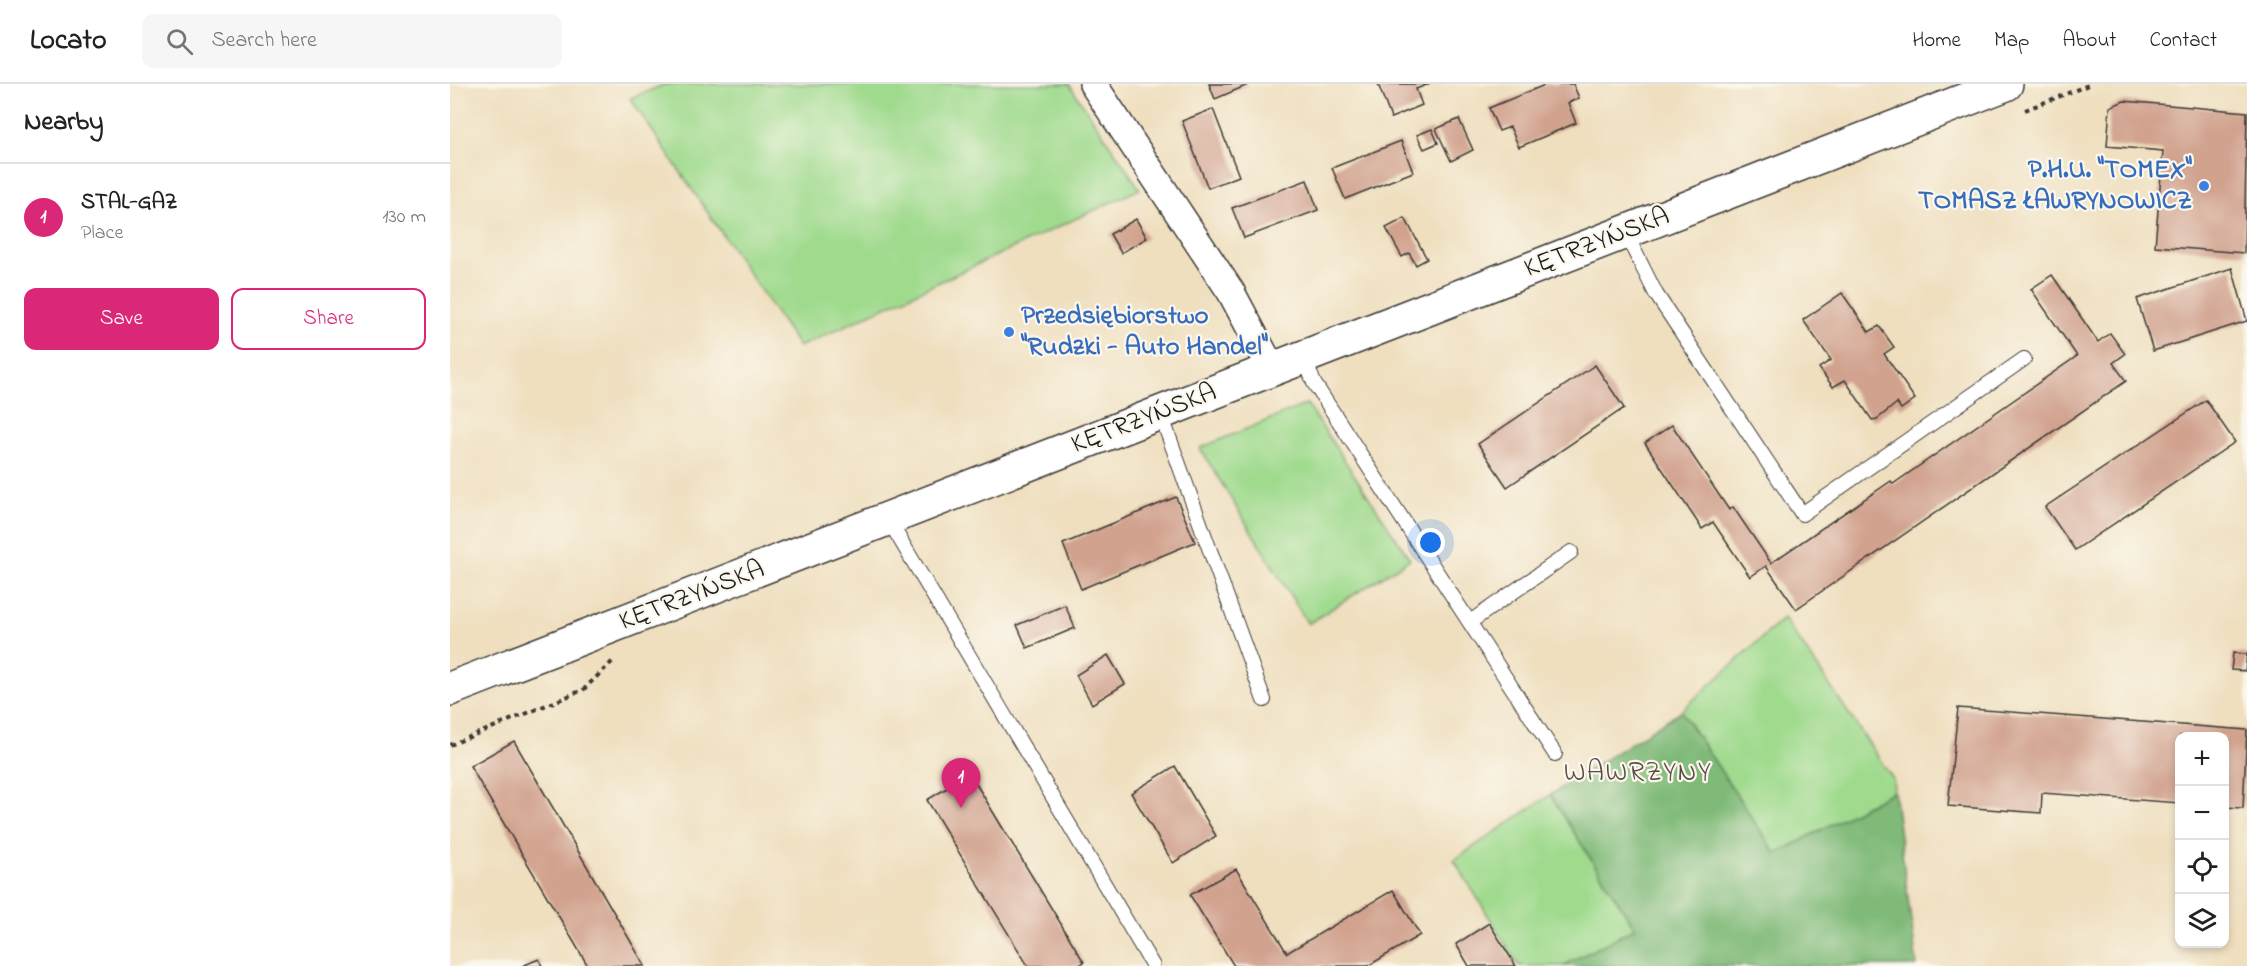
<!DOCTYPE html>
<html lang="en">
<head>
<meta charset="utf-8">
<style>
	body { margin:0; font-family:"Indie Flower",sans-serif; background:#f6f6f6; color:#222 }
	.controls { position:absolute; right:18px; bottom:18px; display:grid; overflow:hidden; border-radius:12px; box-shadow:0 3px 9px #0003 }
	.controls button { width:54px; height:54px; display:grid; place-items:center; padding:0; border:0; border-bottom:2px solid #e0e0e0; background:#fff; color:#222; font:30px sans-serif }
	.you { position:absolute; left:981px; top:459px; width:21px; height:21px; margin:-15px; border:4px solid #fff; border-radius:50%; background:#1a73e8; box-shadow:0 0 0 9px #1a73e833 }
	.badge { display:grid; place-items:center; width:39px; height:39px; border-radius:50%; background:#db2777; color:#fff; font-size:20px; font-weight:700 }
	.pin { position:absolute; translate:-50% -50px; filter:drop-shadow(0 2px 3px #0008) }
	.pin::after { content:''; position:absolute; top:32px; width:21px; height:18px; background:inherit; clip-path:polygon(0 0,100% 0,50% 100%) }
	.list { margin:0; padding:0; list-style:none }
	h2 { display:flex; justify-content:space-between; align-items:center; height:78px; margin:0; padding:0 24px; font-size:26px }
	h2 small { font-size:20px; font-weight:400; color:#767676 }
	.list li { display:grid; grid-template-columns:39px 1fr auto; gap:18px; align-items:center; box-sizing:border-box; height:108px; padding:0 24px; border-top:2px solid #e0e0e0 }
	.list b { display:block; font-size:22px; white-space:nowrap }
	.list p { margin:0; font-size:20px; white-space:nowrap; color:#767676 }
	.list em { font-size:20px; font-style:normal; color:#767676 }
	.actions { display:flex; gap:12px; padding:18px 24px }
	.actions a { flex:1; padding:14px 0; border:2px solid #db2777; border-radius:12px; text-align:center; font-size:21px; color:#db2777 }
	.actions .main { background:#db2777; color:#fff }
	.icon { flex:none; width:33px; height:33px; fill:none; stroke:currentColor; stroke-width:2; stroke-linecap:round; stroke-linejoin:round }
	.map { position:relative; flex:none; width:1797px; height:882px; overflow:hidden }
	header { display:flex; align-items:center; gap:36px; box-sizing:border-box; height:84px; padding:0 30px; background:#fff; border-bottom:2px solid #e0e0e0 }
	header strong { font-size:28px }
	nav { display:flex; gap:33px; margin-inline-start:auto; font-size:21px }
	.search { width:420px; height:54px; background:#f6f6f6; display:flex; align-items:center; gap:15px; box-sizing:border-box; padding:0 21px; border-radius:12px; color:#767676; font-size:22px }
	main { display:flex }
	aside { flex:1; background:#fff }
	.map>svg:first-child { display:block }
	.green { fill:#9fda8d; stroke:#5e7b54; stroke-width:1.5 }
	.forest { fill:#7fba78; stroke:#4e6b4a; stroke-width:1.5 }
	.building { fill:#d1a38f }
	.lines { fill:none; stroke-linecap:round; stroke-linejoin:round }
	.service-casing { stroke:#3c3934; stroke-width:16 }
	.minor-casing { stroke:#3c3934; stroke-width:30 }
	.secondary-casing { stroke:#3c3934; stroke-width:36 }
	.path { stroke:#3c3934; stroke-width:4; stroke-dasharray:4.5 4.5; stroke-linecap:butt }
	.service { stroke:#fff; stroke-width:14 }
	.minor { stroke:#fff; stroke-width:27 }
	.secondary { stroke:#fff; stroke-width:33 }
	.shop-dot { fill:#3f7fe0; stroke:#fbf7ec; stroke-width:2 }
	.labels { text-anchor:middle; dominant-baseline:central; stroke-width:4.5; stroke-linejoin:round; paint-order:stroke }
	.shop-label { font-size:27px; font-weight:bold; fill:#366cbe; stroke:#fbf7ec; text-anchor:end }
	.street-label { font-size:27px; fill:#1c1c1c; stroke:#fbf7ec }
	.neighbourhood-label { font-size:28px; letter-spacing:1.5px; fill:#5b4b44; stroke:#fbf7ec }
</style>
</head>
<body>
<header>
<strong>Locato</strong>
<div class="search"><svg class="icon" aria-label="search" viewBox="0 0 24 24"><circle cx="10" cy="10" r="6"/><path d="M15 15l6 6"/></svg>Search here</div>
<nav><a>Home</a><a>Map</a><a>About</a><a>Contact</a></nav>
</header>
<main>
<aside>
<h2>Nearby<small></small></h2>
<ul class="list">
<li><span class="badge">1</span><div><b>STAL-GAZ</b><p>Place</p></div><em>130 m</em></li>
</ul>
<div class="actions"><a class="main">Save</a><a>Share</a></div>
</aside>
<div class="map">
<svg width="1797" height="882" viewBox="0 0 1797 882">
	<rect width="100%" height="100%" fill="#fbf7ec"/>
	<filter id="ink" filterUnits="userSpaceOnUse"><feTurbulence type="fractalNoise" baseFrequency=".0167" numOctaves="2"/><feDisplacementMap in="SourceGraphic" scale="12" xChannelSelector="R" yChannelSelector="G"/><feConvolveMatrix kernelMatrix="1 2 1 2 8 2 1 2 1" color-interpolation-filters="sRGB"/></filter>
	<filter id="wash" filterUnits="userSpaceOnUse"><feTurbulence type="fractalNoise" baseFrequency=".008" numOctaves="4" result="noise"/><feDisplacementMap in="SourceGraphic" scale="24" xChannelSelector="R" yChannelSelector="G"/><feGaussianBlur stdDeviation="1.35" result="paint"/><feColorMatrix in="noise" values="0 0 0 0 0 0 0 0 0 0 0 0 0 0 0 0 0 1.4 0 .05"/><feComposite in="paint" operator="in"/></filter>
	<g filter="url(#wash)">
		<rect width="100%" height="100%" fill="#efdfbf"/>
		<g class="green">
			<polygon points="216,0 619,0 690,105 349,263 180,14"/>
			<polygon points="857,320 960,475 858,540 750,364"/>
			<polygon points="1334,534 1443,695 1444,707 1326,770 1231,627"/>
			<polygon points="1100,711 1185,844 1113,882 1069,882 1004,776"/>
		</g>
		<polygon class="forest" points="1231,627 1326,770 1444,707 1467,882 1113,882 1185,844 1100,711"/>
		<g id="blocks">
			<g class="building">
				<polygon points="759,0 800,0 765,15"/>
				<polygon points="928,0 979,0 966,5 972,21 941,34"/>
				<polygon points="1097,0 1123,0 1129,14 1118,19 1126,39 1069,63 1060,43 1049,47 1039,24"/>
				<polygon points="1674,17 1797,28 1794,169 1705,162 1713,67 1657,62 1660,23"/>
				<polygon points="763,25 789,92 758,104 732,37"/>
				<polygon points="1009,35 1023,66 1001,77 986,45"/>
				<polygon points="982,45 988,59 974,65 967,51"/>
				<polygon points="951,57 963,88 895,115 882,84"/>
				<polygon points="857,96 868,126 794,154 782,124"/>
				<polygon points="955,134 977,175 966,181 959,169 952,173 936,144"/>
				<polygon points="686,135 697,154 671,169 660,150"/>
				<polygon points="1782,184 1797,237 1703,267 1687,215"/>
				<polygon points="1602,191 1648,258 1660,249 1675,270 1663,279 1676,297 1346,525 1316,482 1300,493 1263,438 1252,445 1195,359 1222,341 1279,426 1283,423 1321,479 1441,397 1443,400 1627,272 1581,205"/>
				<polygon points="1392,209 1419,248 1429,242 1444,263 1434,270 1465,315 1451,325 1447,319 1427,335 1422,336 1395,296 1383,303 1369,284 1381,276 1353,236"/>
				<polygon points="1145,281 1174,324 1057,403 1028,360"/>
				<polygon points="1756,316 1785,358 1625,466 1595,423"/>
				<polygon points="726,413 745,458 631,505 613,460"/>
				<polygon points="615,521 625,544 577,564 567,541"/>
				<polygon points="1783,569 1797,570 1795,587 1781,586"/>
				<polygon points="658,571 675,600 642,620 626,591"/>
				<polygon points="1508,624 1797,646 1793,724 1774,723 1774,652 1730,652 1730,719 1592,709 1591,729 1498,722"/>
				<polygon points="64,657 85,693 195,882 138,882 20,682"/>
				<polygon points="725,682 766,752 723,779 681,709"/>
				<polygon points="520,690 634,878 628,882 578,882 477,716"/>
				<polygon points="786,785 837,869 943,806 970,851 918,882 784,882 740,811"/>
				<polygon points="1039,839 1066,882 1019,882 1006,860"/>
				<polygon points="89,875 92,882 72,882"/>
			</g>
		</g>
	</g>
	<g filter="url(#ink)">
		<use href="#blocks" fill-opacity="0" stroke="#3c3934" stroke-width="1.5"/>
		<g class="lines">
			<defs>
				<g id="service">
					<polyline points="1175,148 1206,210 1352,430 1574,275"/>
					<polyline points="854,273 864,299 1105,670"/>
					<polyline points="710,328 814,616"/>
					<polyline points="438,435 703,882"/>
					<polyline points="1020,538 1121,468"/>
				</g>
				<polyline id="minor" points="643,0 781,208 822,285"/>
				<polyline id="secondary" points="0,605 1556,0"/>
			</defs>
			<use href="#service" class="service-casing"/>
			<use href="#minor" class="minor-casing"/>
			<use href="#secondary" class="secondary-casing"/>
			<g class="path">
				<polyline points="1575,26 1641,0"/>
				<polyline points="0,661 133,606 165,575"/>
			</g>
			<use href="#service" class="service"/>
			<use href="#minor" class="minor"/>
			<use href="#secondary" class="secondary"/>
		</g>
	</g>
	<g class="shop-dot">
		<circle cx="1754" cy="102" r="6"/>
		<circle cx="559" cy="248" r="6"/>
	</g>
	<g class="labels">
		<g class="shop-label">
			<text x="1742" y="86">P.H.U. "TOMEX"<tspan x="1742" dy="31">TOMASZ ŁAWRYNOWICZ</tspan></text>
			<text x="571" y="232" text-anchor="start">Przedsiębiorstwo<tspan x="571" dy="31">"Rudzki - Auto Handel"</tspan></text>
		</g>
		<g class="street-label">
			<text transform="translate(1147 159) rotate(-21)">KĘTRZYŃSKA</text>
			<text transform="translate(694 335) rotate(-21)">KĘTRZYŃSKA</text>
			<text transform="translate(242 512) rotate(-21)">KĘTRZYŃSKA</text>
		</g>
		<g class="neighbourhood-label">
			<text x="1188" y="689">WAWRZYNY</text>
		</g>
	</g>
</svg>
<div class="controls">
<button>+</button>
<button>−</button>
<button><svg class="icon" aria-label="locate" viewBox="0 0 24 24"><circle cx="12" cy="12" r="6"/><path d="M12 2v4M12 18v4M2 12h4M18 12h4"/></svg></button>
<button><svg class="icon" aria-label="layers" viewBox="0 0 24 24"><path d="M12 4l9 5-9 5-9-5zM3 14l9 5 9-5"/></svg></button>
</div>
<div class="you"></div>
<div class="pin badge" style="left:511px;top:724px">1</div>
</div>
</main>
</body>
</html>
